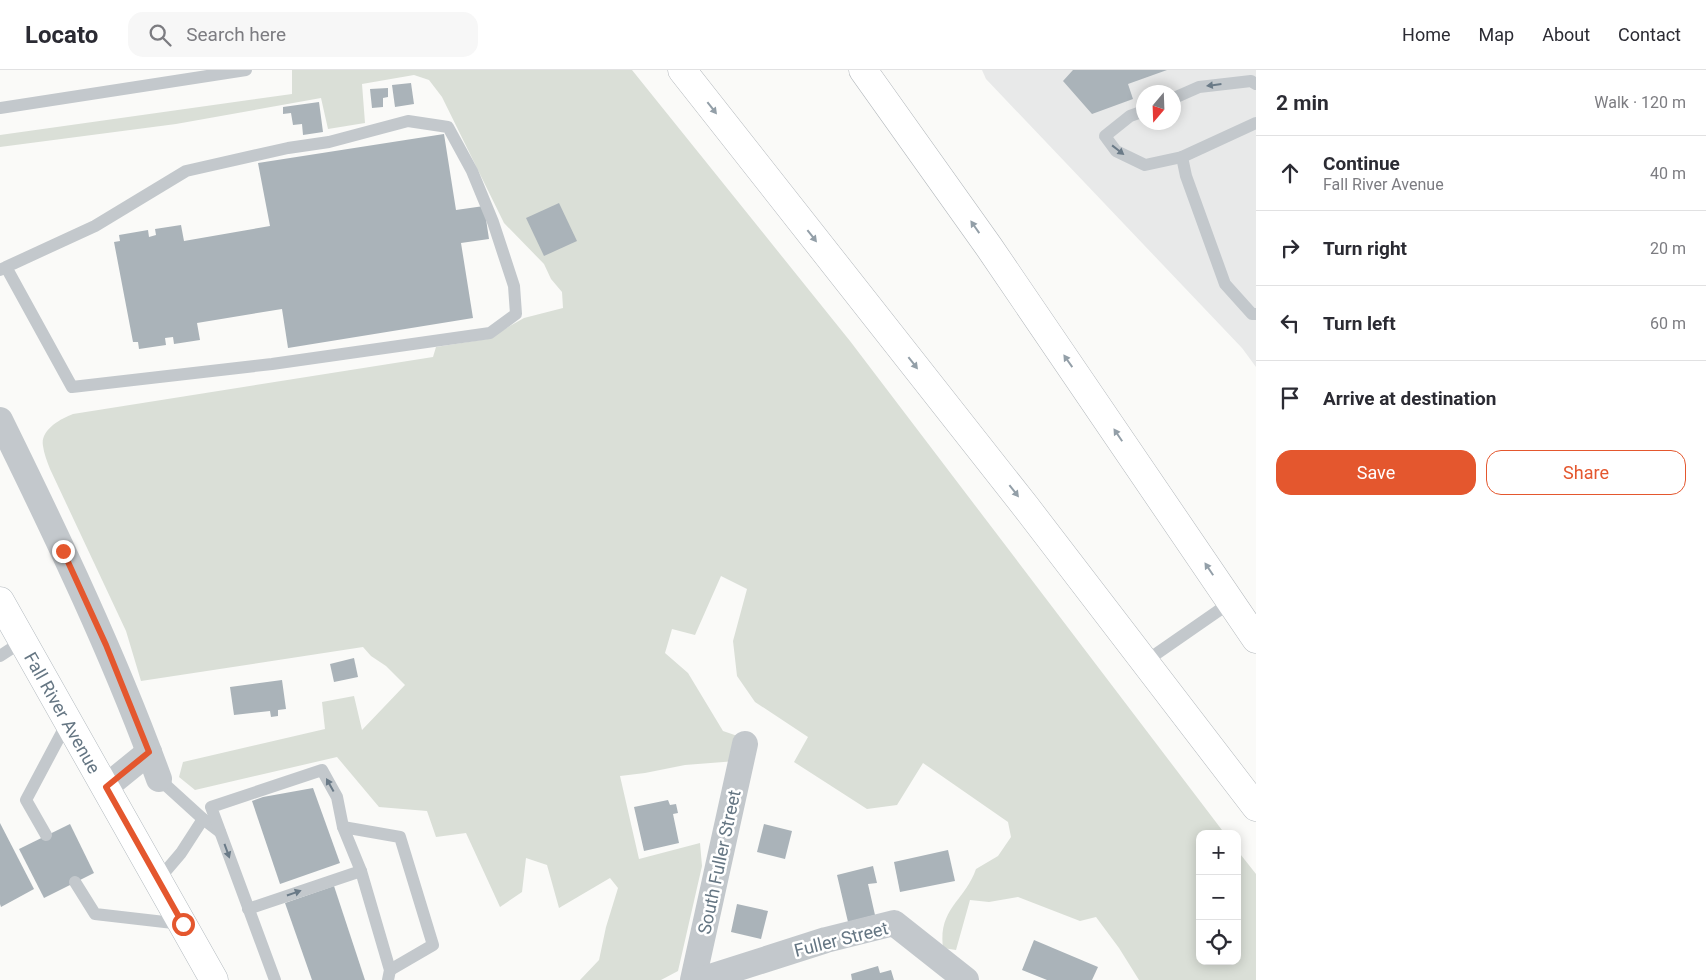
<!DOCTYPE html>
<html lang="en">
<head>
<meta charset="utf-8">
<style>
	body { margin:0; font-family:Roboto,sans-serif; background:#f7f7f7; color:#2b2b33 }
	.controls { position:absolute; right:15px; bottom:15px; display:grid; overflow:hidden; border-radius:10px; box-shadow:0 2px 12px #0003 }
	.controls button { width:45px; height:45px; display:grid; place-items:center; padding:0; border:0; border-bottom:1px solid #e1e1e2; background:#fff; color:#2b2b33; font:25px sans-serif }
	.compass { position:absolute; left:1136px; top:15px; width:45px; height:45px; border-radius:50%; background:#fff; box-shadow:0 2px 12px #0003; rotate:199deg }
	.stop { position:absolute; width:15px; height:15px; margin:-11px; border:4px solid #e4572e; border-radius:50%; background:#fff }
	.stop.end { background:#e4572e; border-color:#fff; box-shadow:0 1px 5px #0008 }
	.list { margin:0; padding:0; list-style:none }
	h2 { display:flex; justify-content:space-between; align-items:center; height:65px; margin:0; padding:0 20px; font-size:21px }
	h2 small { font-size:16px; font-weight:400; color:#7c7c81 }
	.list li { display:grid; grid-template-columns:32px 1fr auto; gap:15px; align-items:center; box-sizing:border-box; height:75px; padding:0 20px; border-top:1px solid #e1e1e2 }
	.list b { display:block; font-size:19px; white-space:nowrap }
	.list p { margin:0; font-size:16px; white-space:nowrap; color:#7c7c81 }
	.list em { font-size:16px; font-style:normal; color:#7c7c81 }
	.actions { display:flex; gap:10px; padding:15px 20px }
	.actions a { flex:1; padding:11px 0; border:1px solid #e4572e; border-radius:15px; text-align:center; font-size:18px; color:#e4572e }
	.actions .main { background:#e4572e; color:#fff }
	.icon { flex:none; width:28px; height:28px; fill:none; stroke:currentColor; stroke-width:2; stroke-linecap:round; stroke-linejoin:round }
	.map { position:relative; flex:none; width:1256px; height:910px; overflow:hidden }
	header { display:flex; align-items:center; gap:30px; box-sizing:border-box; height:70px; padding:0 25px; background:#fff; border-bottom:1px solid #e1e1e2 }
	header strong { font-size:24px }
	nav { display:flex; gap:28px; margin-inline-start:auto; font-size:18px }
	.search { width:350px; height:45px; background:#f7f7f7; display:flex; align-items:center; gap:12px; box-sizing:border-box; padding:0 18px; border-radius:15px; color:#7c7c81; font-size:19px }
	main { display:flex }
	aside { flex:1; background:#fff }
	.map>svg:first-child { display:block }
	.built { fill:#e8e9e9; fill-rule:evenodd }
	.green { fill:#dadfd7 }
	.building { fill:#aab3b9 }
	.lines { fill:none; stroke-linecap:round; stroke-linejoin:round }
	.secondary-casing { stroke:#b3babf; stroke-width:29 }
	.highway-casing { stroke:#b4b9bd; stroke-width:29 }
	.lane { stroke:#c3c8cc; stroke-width:12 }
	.street { stroke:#c3c8cc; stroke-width:26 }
	.secondary { stroke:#fff; stroke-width:28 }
	.highway { stroke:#fff; stroke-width:28 }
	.oneway { fill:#6a7a87 }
	.oneway2 { fill:#939fa8 }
	.route { stroke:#e4572e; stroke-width:6 }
	.labels { text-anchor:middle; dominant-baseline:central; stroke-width:5; stroke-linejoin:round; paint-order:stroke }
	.street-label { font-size:18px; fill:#657683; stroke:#fff }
</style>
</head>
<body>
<header>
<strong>Locato</strong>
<div class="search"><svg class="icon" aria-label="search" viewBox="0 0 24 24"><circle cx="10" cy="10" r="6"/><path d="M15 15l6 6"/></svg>Search here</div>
<nav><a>Home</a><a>Map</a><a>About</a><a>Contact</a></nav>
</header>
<main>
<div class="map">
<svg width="1256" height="910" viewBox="0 0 1256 910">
	<rect width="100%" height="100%" fill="#fafaf8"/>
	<path class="built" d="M982 0H1256V297L1242 278 986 9ZM1144 22H1174V52H1144Z"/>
	<path class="green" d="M292 0H632L850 271 1225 764H1200V891H1237V780L1256 804V910H1139L1119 878 1096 847 1080 851 1018 827 989 832 970 830 956 880 943 878C938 838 965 831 976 799L998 786 1011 767 1008 752 923 693 897 735 867 739 794 692 808 667 755 632 737 606 733 571 747 519 721 506 695 565 672 559 665 583 688 603 723 661 755 672 749 690 685 695 645 703 620 706 639 789 700 773 702 796 678 901 661 910H580L599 890 606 857 618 818 610 808 559 838 547 795 526 788 522 822 500 837 466 763 436 767 427 741 379 737 337 687 195 720 179 707 183 692 325 659 322 632 354 626 362 660 405 615 386 596 371 586 363 577 141 611 126 561 50 399C47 391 44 384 43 376 40 360 60 349 73 344L433 287 436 277 487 269 524 248 563 238 562 222 551 209 544 194 504 153 442 27 429 10 414 5 362 14 365 53 328 59 321 28 176 54 0 77V65L292 24Z"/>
	<g class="building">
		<polygon points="1073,0 1167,0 1128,14 1133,29 1092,44 1063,11"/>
		<polygon points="411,13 414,34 395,37 392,15"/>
		<polygon points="388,18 388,27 383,28 383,37 372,38 370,19"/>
		<polygon points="319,32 323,62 303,65 302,54 293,55 291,43 283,44 283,37"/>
		<polygon points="444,64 456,140 484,136 489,169 461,173 473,248 288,278 282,239 197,253 200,270 174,274 173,267 165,268 166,275 139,279 138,272 133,272 114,172 120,171 119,165 148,160 149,167 156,165 155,159 181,155 184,171 270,156 258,93"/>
		<polygon points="559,133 577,171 544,186 526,148"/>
		<polygon points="354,588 358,607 334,612 330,594"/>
		<polygon points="282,610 286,639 278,640 278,646 271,647 270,641 234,645 230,617"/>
		<polygon points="313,718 340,793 280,814 252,731 263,727"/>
		<polygon points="668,730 670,735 676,734 678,743 673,744 679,773 644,781 634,737"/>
		<polygon points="0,753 34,819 1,837 0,834"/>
		<polygon points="70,754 94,803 44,828 19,779"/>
		<polygon points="764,754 792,761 785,789 757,782"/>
		<polygon points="948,780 955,811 900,822 894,792"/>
		<polygon points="873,796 877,813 868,814 875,845 848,852 837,805"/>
		<polygon points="334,816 365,910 312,910 285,833"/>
		<polygon points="737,834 768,841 761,869 731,862"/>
		<polygon points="1034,870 1098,897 1092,910 1047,910 1022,900"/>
		<polygon points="878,896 880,903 891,900 894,910 852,910 851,904"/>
	</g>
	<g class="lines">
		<defs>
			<g id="secondary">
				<path id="s1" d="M0 531 214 910"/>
			</g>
			<g id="highway">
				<polyline points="682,0 1026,437 1256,737"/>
				<polyline points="863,0 989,177 1256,569"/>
			</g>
		</defs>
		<use href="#secondary" class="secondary-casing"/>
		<use href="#highway" class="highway-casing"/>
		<g class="lane">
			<polyline points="1174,28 1199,17 1251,11 1256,14"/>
			<polyline points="0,38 246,0"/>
			<polyline points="1144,41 1130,46 1105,66 1116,81 1145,95 1182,87"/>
			<polyline points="1256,53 1182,87 1186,106 1225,214 1252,244 1256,244"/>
			<polyline points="0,200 6,197 72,317 272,294 490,263 516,244 514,216 493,152 472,101 448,57 408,51 329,72 288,78 186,101 95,156 6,197"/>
			<polyline points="0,586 23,571"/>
			<polyline points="1146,591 1231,532"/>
			<polyline points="159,709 203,749"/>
			<polyline points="343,757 400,767 433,875 390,900"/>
			<polyline points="46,765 26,730 68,651"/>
			<polyline points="361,801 390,900 388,910"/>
			<polyline points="158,810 181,783 203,749 220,762"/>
			<polyline points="75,812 95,844 182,854"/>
			<polyline points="248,839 361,801 343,757 337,727 322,700 211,737 275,910"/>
		</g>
		<g class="street">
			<path d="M0 350C58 468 114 585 159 709"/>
			<polyline points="106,717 149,682"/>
			<polyline points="693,910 745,674"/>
			<polyline points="701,910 826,870 894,853 966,910"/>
		</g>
		<use href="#secondary" class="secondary"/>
		<use href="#highway" class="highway"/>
	</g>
	<defs><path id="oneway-solid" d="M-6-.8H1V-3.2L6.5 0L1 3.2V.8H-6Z" transform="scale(1.25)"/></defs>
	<g class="oneway">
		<use href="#oneway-solid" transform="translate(1214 15) rotate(173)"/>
		<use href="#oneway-solid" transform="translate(1118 80) rotate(38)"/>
		<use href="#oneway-solid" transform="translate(330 715) rotate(-119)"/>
		<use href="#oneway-solid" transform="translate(227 781) rotate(70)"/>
		<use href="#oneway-solid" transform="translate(294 823) rotate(-19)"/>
	</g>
	<g class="oneway2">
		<use href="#oneway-solid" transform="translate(712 38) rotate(52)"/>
		<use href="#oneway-solid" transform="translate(975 157) rotate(-125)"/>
		<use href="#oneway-solid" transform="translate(812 166) rotate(52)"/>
		<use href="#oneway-solid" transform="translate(1068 291) rotate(-125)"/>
		<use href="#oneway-solid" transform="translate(913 293) rotate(52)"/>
		<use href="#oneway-solid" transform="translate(1118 365) rotate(-124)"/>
		<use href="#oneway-solid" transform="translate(1014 421) rotate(52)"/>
		<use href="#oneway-solid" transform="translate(1209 499) rotate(-124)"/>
	</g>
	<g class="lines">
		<polyline class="route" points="63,481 106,575 149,682 106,717 183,854"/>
	</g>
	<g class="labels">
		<g class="street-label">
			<text stroke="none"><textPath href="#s1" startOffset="128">Fall River Avenue</textPath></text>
			<text transform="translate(719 792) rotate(-78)">South Fuller Street</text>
			<text transform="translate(841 869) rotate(-14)">Fuller Street</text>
		</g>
	</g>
</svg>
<div class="controls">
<button>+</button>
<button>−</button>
<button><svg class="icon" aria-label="locate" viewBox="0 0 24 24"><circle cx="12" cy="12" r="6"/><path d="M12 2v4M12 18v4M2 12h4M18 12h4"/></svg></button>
</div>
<svg class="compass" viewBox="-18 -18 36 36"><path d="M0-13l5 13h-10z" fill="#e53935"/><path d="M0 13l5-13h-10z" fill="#7c7c81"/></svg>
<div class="stop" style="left:183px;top:854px"></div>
<div class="stop end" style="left:63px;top:481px"></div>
</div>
<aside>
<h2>2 min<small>Walk · 120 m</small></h2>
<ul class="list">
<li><svg class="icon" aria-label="ahead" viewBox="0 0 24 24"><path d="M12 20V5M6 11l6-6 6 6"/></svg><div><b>Continue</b><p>Fall River Avenue</p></div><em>40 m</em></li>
<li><svg class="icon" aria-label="right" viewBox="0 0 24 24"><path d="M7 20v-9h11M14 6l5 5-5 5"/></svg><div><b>Turn right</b></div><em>20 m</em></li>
<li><svg class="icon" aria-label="left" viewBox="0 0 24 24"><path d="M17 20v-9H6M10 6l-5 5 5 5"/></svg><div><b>Turn left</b></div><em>60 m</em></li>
<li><svg class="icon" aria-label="arrive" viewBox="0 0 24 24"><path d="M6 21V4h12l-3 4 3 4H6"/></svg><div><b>Arrive at destination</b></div></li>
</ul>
<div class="actions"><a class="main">Save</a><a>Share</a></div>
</aside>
</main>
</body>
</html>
